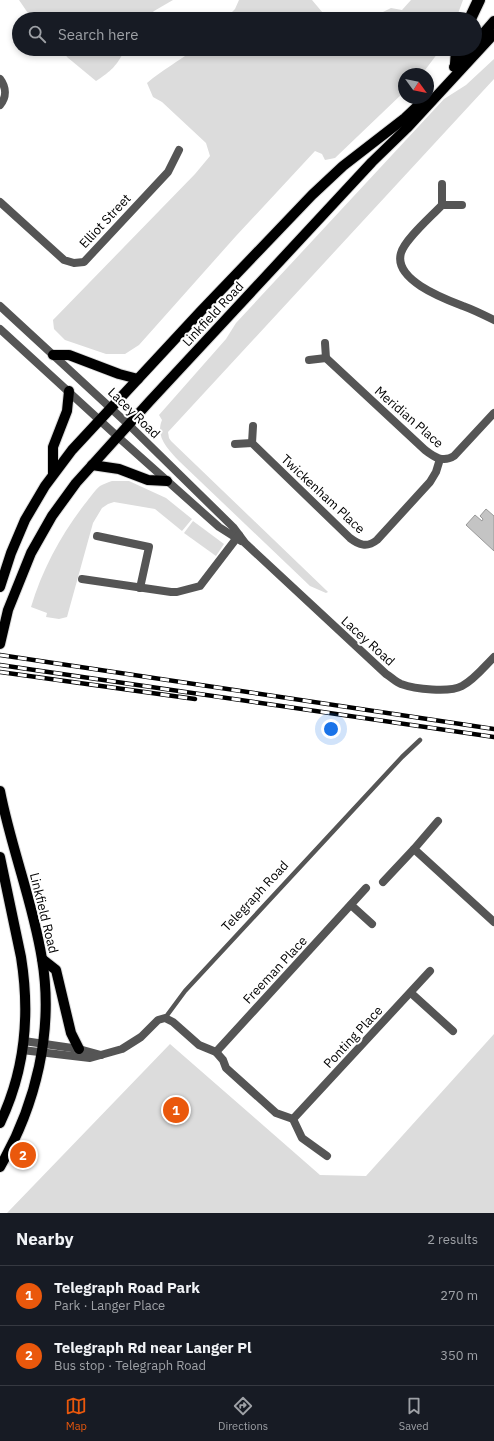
<!DOCTYPE html>
<html lang="en">
<head>
<meta charset="utf-8">
<style>
	body { margin:0; font-family:"IBM Plex Sans",sans-serif; background:#20242c; color:#f1f3f6 }
	.compass { position:absolute; left:398px; top:68px; width:36px; height:36px; border-radius:50%; background:#171b24; box-shadow:0 2px 6px #0003; rotate:123deg }
	.you { position:absolute; left:331px; top:729px; width:14px; height:14px; margin:-10px; border:3px solid #fff; border-radius:50%; background:#1a73e8; box-shadow:0 0 0 6px #1a73e833 }
	.badge { display:grid; place-items:center; width:26px; height:26px; border-radius:50%; background:#ea580c; color:#fff; font-size:13px; font-weight:700 }
	.pin { position:absolute; translate:-50% -50%; border:2px solid #fff; box-shadow:0 1px 4px #0006 }
	.list { margin:0; padding:0; list-style:none }
	h2 { display:flex; justify-content:space-between; align-items:center; height:52px; margin:0; padding:0 16px; font-size:17px }
	h2 small { font-size:13px; font-weight:400; color:#9ea1a6 }
	.list li { display:grid; grid-template-columns:26px 1fr auto; gap:12px; align-items:center; box-sizing:border-box; height:60px; padding:0 16px; border-top:1px solid #363941 }
	.list b { display:block; font-size:15px; white-space:nowrap }
	.list p { margin:0; font-size:13px; white-space:nowrap; color:#9ea1a6 }
	.list em { font-size:13px; font-style:normal; color:#9ea1a6 }
	.icon { flex:none; width:22px; height:22px; fill:none; stroke:currentColor; stroke-width:2; stroke-linecap:round; stroke-linejoin:round }
	.map { position:relative; flex:none; width:494px; height:1213px; overflow:hidden }
	.search { position:absolute; background:#171b24; box-shadow:0 2px 6px #0003; left:12px; right:12px; top:12px; height:44px; display:flex; align-items:center; gap:10px; box-sizing:border-box; padding:0 14px; border-radius:22px; color:#9ea1a6; font-size:15px }
	.sheet { height:172px; background:#171b24 }
	nav { display:flex; justify-content:space-around; align-items:center; box-sizing:border-box; height:56px; border-top:1px solid #363941; background:#171b24; font-size:11px; color:#9ea1a6 }
	nav a { display:grid; justify-items:center; gap:2px }
	nav .on { color:#ea580c }
	.map>svg:first-child { display:block }
	.green { fill:#dcdcdc }
	.building { fill:#c4c4c4; stroke:#999 }
	.lines { fill:none; stroke-linecap:round; stroke-linejoin:round }
	.primary-casing { stroke:#dbdbdb; stroke-width:12 }
	.motorway-casing { stroke:#dbdbdb; stroke-width:14 }
	.service { stroke:#555; stroke-width:4.5 }
	.minor { stroke:#555; stroke-width:8 }
	.tertiary { stroke:#555; stroke-width:8 }
	.primary { stroke:#000; stroke-width:10 }
	.motorway { stroke:#000; stroke-width:12 }
	.rail-casing { stroke:#000; stroke-width:4.5 }
	.rail { stroke:#fff; stroke-width:3; stroke-dasharray:9; stroke-linecap:butt }
	.labels { text-anchor:middle; dominant-baseline:central; stroke-width:4; stroke-linejoin:round; paint-order:stroke }
	.street-label { font-size:13px; fill:#000; stroke:#fff }
</style>
</head>
<body>
<div class="map">
<svg width="494" height="1213" viewBox="0 0 494 1213">
	<rect width="100%" height="100%" fill="#fff"/>
	<g class="green">
		<polygon points="19,0 173,0 154,11 145,19 32,19"/>
		<polygon points="239,0 312,0 328,19 225,19 235,9"/>
		<polygon points="411,0 463,0 456,19 373,19 375,16 391,8 402,10"/>
		<path d="M62 49H125C117 66 111 71 96 81L67 57Z"/>
		<path d="M195 49H441L422 74H404V92L335 158 325 160 322 154 315 151 236 236 139 345 125 354H106L65 340 54 329 53 320 195 174 210 156 206 143 162 102 153 97 147 83C162 70 179 61 195 49Z"/>
		<path d="M494 59V79L168 432 169 438 171 441 326 590 328 592 326 593 310 586 179 461C168 449 155 437 162 420L159 415 226 339 236 323 444 99 466 85Z"/>
		<path d="M112 481H129L166 498 192 519 182 531 155 509 114 502 108 504 102 508 93 523 67 617 59 619 46 617 47 613 31 607C42 570 61 535 84 505 89 499 94 491 100 486 104 484 108 482 112 481Z"/>
		<polygon points="193,521 224,544 216,556 184,533"/>
		<polygon points="494,1034 494,1213 7,1213 170,1044 320,1175 366,1176"/>
	</g>
	<polygon class="building" points="486,509 494,516 494,551 466,525 475,515 482,521 483,519 480,516"/>
	<g class="lines">
		<defs>
			<g id="primary">
				<polyline points="475,43 494,21"/>
				<polyline points="454,67 469,49"/>
				<polyline points="53,355 69,355 119,374 138,379"/>
				<polyline points="92,465 119,469 148,480 167,481"/>
				<polyline points="53,474 53,447 67,411 69,391"/>
				<polyline points="0,587 11,553 25,520 45,486 72,450 201,311 312,195 343,166 405,118 423,101"/>
				<polyline points="0,644 8,610 31,553 52,516 76,483 149,402 372,162 407,128 494,34"/>
				<path d="M0 791C11 848 33 902 42 959 54 1031 36 1105 0 1167"/>
				<path d="M0 857 21 957C30 1013 25 1071 0 1123"/>
				<polyline points="42,959 56,970 71,1033 79,1049"/>
			</g>
			<g id="motorway">
				<polyline points="470,19 479,0"/>
				<polyline points="456,64 457,49"/>
			</g>
		</defs>
		<use href="#primary" class="primary-casing"/>
		<use href="#motorway" class="motorway-casing"/>
		<polyline class="service" points="165,1018 185,991 402,757 420,740"/>
		<g class="minor">
			<path d="M0 79C6 87 7 97 0 105"/>
			<polyline points="442,184 442,205 462,205"/>
			<polyline points="0,202 64,260 74,263 84,262 168,172 179,150"/>
			<path d="M442 205C432 216 405 239 401 253 393 280 445 299 463 306 474 310 484 315 494 320"/>
			<path d="M326 358 425 450C434 457 443 463 454 456L494 413"/>
			<polyline points="309,360 326,358 325,343"/>
			<path d="M129 425 233 527 245 543 386 674C391 677 396 682 401 684 415 689 449 693 462 686 474 680 484 667 494 657"/>
			<polyline points="118,437 219,527 241,541"/>
			<path d="M252 443 350 538C359 545 367 548 377 540L430 482 436 472 440 459"/>
			<polyline points="235,444 252,443 253,426"/>
			<polyline points="97,536 149,547 140,588"/>
			<polyline points="82,579 171,592 177,592 200,586 239,535"/>
			<polyline points="438,821 414,849 494,922"/>
			<polyline points="383,882 414,849"/>
			<polyline points="351,905 372,924"/>
			<polyline points="411,993 453,1031"/>
			<polyline points="24,1041 79,1049 101,1055"/>
			<polyline points="22,1050 90,1058 122,1049 141,1037 158,1020 165,1018 173,1022 199,1045 216,1052 223,1060 226,1068 276,1113 293,1119 302,1138 327,1156"/>
			<polyline points="216,1052 366,888"/>
			<polyline points="293,1119 430,971"/>
		</g>
		<g class="tertiary">
			<polyline points="0,306 129,425"/>
			<polyline points="0,329 118,437"/>
		</g>
		<use href="#primary" class="primary"/>
		<use href="#motorway" class="motorway"/>
		<defs>
			<g id="rail">
				<polyline points="0,655 494,729"/>
				<polyline points="0,665 494,737"/>
				<polyline points="0,672 195,699"/>
			</g>
		</defs>
		<use href="#rail" class="rail-casing"/>
		<use href="#rail" class="rail"/>
	</g>
	<g class="labels">
		<g class="street-label">
			<text transform="translate(105 221) rotate(-47)">Elliot Street</text>
			<text transform="translate(213 314) rotate(-47)">Linkfield Road</text>
			<text transform="translate(134 413) rotate(44)">Lacey Road</text>
			<text transform="translate(409 417) rotate(41)">Meridian Place</text>
			<text transform="translate(323 494) rotate(43)">Twickenham Place</text>
			<text transform="translate(368 641) rotate(42)">Lacey Road</text>
			<text transform="translate(255 896) rotate(-47)">Telegraph Road</text>
			<text transform="translate(44 913) rotate(76)">Linkfield Road</text>
			<text transform="translate(275 970) rotate(-47)">Freeman Place</text>
			<text transform="translate(353 1037) rotate(-47)">Ponting Place</text>
		</g>
	</g>
</svg>
<svg class="compass" viewBox="-18 -18 36 36"><path d="M0-13l5 13h-10z" fill="#e53935"/><path d="M0 13l5-13h-10z" fill="#9ea1a6"/></svg>
<div class="you"></div>
<div class="pin badge" style="left:176px;top:1110px">1</div>
<div class="pin badge" style="left:23px;top:1155px">2</div>
<div class="search"><svg class="icon" aria-label="search" viewBox="0 0 24 24"><circle cx="10" cy="10" r="6"/><path d="M15 15l6 6"/></svg>Search here</div>
</div>
<section class="sheet">
<h2>Nearby<small>2 results</small></h2>
<ul class="list">
<li><span class="badge">1</span><div><b>Telegraph Road Park</b><p>Park · Langer Place</p></div><em>270 m</em></li>
<li><span class="badge">2</span><div><b>Telegraph Rd near Langer Pl</b><p>Bus stop · Telegraph Road</p></div><em>350 m</em></li>
</ul>
</section>
<nav>
<a class="on"><svg class="icon" aria-label="map" viewBox="0 0 24 24"><path d="M3 6l6-2 6 2 6-2v14l-6 2-6-2-6 2zM9 4v14M15 6v14"/></svg>Map</a>
<a><svg class="icon" aria-label="directions" viewBox="0 0 24 24"><path d="M12 3l9 9-9 9-9-9zM9 14v-3h6M13 9l2 2-2 2"/></svg>Directions</a>
<a><svg class="icon" aria-label="saved" viewBox="0 0 24 24"><path d="M7 4h10v16l-5-4-5 4z"/></svg>Saved</a>
</nav>
</body>
</html>
